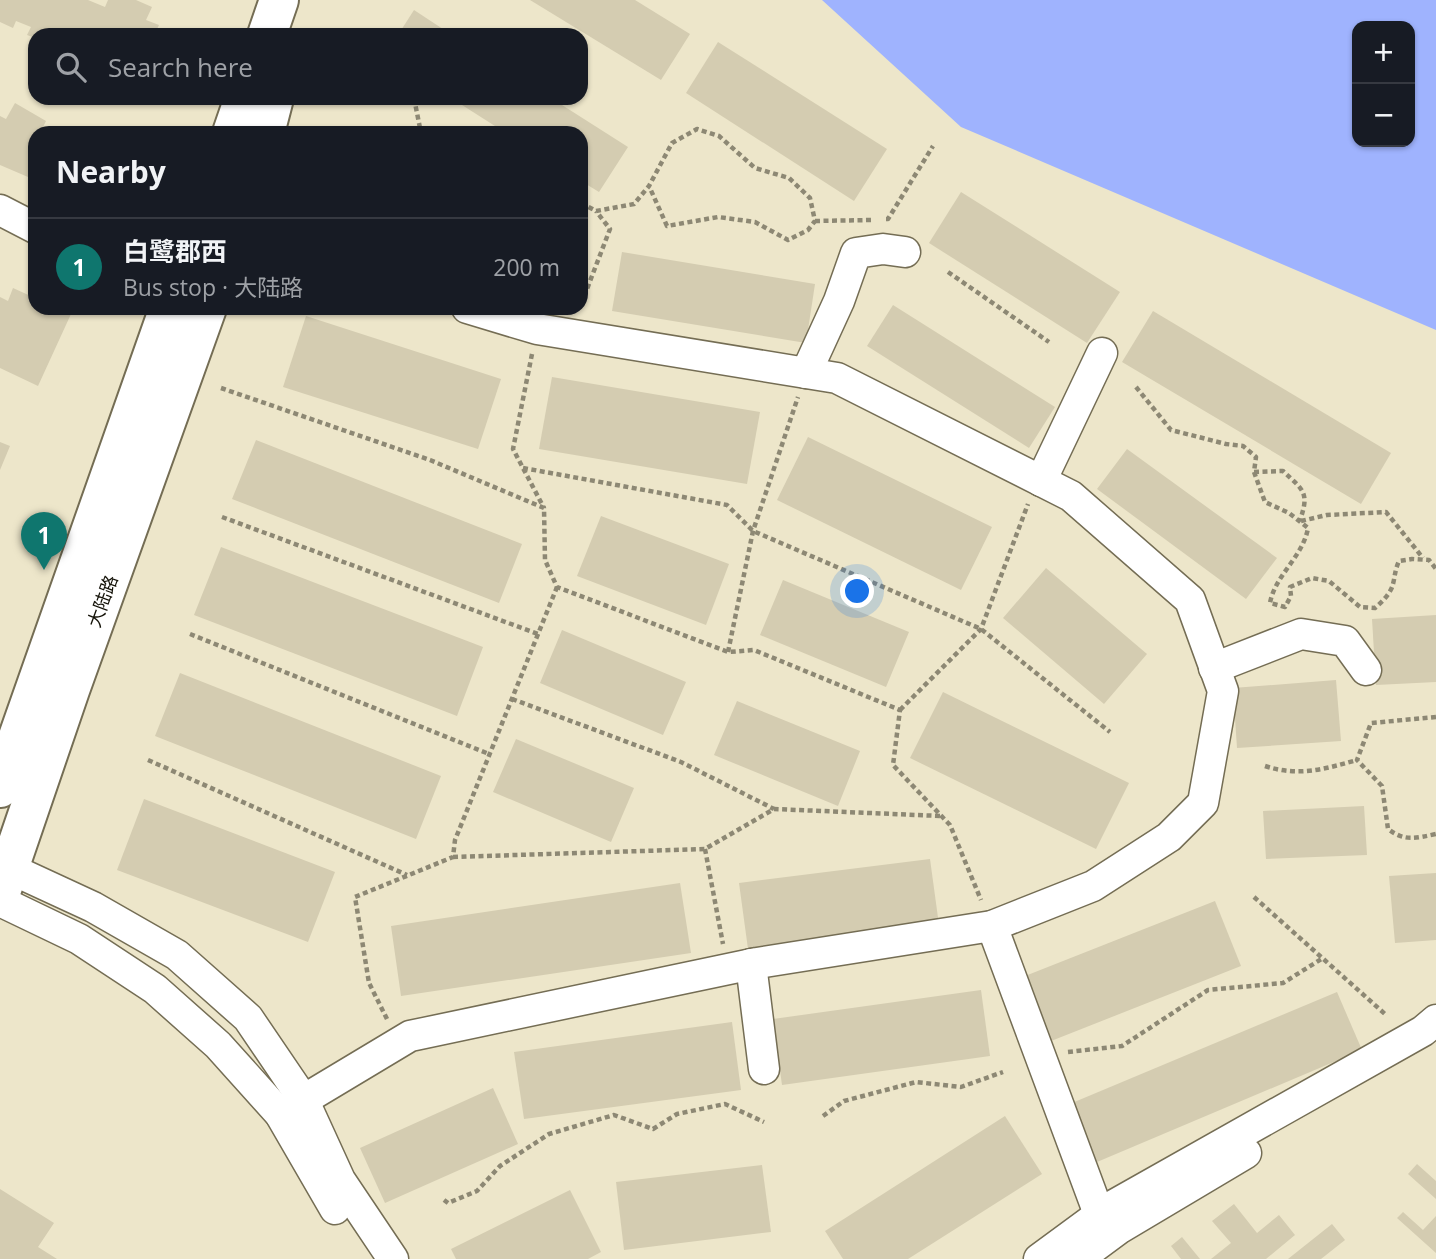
<!DOCTYPE html>
<html lang="en">
<head>
<meta charset="utf-8">
<style>
	body { margin:0; font-family:"Open Sans","Noto Sans SC",sans-serif; background:#242831; color:#f1f3f6 }
	.controls { position:absolute; right:21px; top:21px; display:grid; overflow:hidden; border-radius:14px; box-shadow:0 2px 5px #0004 }
	.controls button { width:63px; height:63px; display:grid; place-items:center; padding:0; border:0; border-bottom:2px solid #363941; background:#171b24; color:#f1f3f6; font:35px sans-serif }
	.you { position:absolute; left:858px; top:592px; width:24px; height:24px; margin:-18px; border:5px solid #fff; border-radius:50%; background:#1a73e8; box-shadow:0 0 0 10px #1a73e833 }
	.badge { display:grid; place-items:center; width:46px; height:46px; border-radius:50%; background:#0f766e; color:#fff; font-size:23px; font-weight:700 }
	.pin { position:absolute; translate:-50% -58px; filter:drop-shadow(0 2px 4px #0008) }
	.pin::after { content:''; position:absolute; top:37px; width:24px; height:21px; background:inherit; clip-path:polygon(0 0,100% 0,50% 100%) }
	.list { margin:0; padding:0; list-style:none }
	h2 { display:flex; justify-content:space-between; align-items:center; height:91px; margin:0; padding:0 28px; font-size:30px }
	h2 small { font-size:23px; font-weight:400; color:#9ea1a6 }
	.list li { display:grid; grid-template-columns:46px 1fr auto; gap:21px; align-items:center; box-sizing:border-box; height:98px; padding:0 28px; border-top:2px solid #363941 }
	.list b { display:block; font-size:26px; white-space:nowrap }
	.list p { margin:0; font-size:23px; white-space:nowrap; color:#9ea1a6 }
	.list em { font-size:23px; font-style:normal; color:#9ea1a6 }
	.icon { flex:none; width:38px; height:38px; fill:none; stroke:currentColor; stroke-width:2; stroke-linecap:round; stroke-linejoin:round }
	.map { position:relative; flex:none; width:1436px; height:1259px; overflow:hidden }
	.search { position:absolute; background:#171b24; box-shadow:0 2px 5px #0004; left:28px; top:28px; width:560px; height:77px; display:flex; align-items:center; gap:18px; box-sizing:border-box; padding:0 24px; border-radius:21px; color:#9ea1a6; font-size:26px }
	.panel { position:absolute; background:#171b24; box-shadow:0 2px 5px #0004; left:28px; top:126px; width:560px; height:189px; border-radius:21px }
	.map>svg:first-child { display:block }
	.forest { fill:#9fb3fe; fill-rule:evenodd }
	.building { fill:#d4ccb1 }
	.lines { fill:none; stroke-linecap:round; stroke-linejoin:round }
	.minor-casing { stroke:#746d54; stroke-width:33 }
	.secondary-casing { stroke:#746d54; stroke-width:42 }
	.path { stroke:#8d8874; stroke-width:4.5; stroke-dasharray:5 3.5; stroke-linecap:butt }
	.minor { stroke:#fff; stroke-width:30 }
	.secondary { stroke:#fff; stroke-width:38 }
	.labels { text-anchor:middle; dominant-baseline:central; stroke-width:7; stroke-linejoin:round; paint-order:stroke }
	.street-label { font-size:18px; fill:#121006; stroke:#fff }
</style>
</head>
<body>
<div class="map">
<svg width="1436" height="1259" viewBox="0 0 1436 1259">
	<rect width="100%" height="100%" fill="#ede6ca"/>
	<path class="forest" d="M822 0H1436V330L961 127ZM1357 26H1410V142H1357Z"/>
	<g class="building">
		<polygon points="0,0 88,0 105,7 108,0 136,0 152,7 146,20 159,25 154,35 35,35 35,38 27,35 31,27 16,21 13,28 0,22"/>
		<polygon points="530,0 635,0 690,34 661,80"/>
		<polygon points="414,10 452,35 398,35"/>
		<polygon points="718,42 887,149 854,201 686,93"/>
		<polygon points="451,98 551,98 628,147 599,192 581,181 581,133 506,133"/>
		<polygon points="15,103 46,121 40,133 35,133 35,180 0,165 0,116 6,119"/>
		<polygon points="961,192 1120,292 1087,343 929,243"/>
		<polygon points="622,252 815,284 806,343 612,311"/>
		<polygon points="13,288 35,298 35,308 57,308 71,314 38,386 0,368 0,297 8,301"/>
		<polygon points="893,305 1055,407 1029,448 867,346"/>
		<polygon points="1153,311 1391,453 1361,504 1122,362"/>
		<polygon points="306,316 501,379 478,449 283,387"/>
		<polygon points="552,377 760,412 747,484 539,449"/>
		<polygon points="808,437 992,527 961,590 777,500"/>
		<polygon points="256,440 522,544 499,603 232,499"/>
		<polygon points="0,442 10,446 0,470"/>
		<polygon points="1127,449 1277,558 1246,599 1097,489"/>
		<polygon points="601,516 729,564 706,625 577,576"/>
		<polygon points="221,547 483,647 457,716 194,615"/>
		<polygon points="1046,568 1147,654 1104,704 1003,618"/>
		<polygon points="783,580 909,632 886,687 760,635"/>
		<polygon points="1436,615 1436,682 1376,685 1372,619"/>
		<polygon points="562,630 686,682 663,735 540,683"/>
		<polygon points="180,673 441,776 416,839 155,736"/>
		<polygon points="1336,680 1341,741 1237,748 1233,688"/>
		<polygon points="943,692 1129,783 1096,849 910,758"/>
		<polygon points="737,701 860,751 838,806 714,755"/>
		<polygon points="516,739 634,788 611,842 493,792"/>
		<polygon points="144,799 335,872 308,942 117,870"/>
		<polygon points="1364,806 1367,855 1266,859 1263,811"/>
		<polygon points="930,859 939,925 748,949 739,883"/>
		<polygon points="1436,873 1436,940 1395,943 1389,876"/>
		<polygon points="680,883 691,953 401,996 391,926"/>
		<polygon points="1215,901 1241,966 1046,1043 1020,978"/>
		<polygon points="981,990 990,1056 782,1085 773,1019"/>
		<polygon points="1337,992 1362,1050 1097,1162 1072,1103"/>
		<polygon points="732,1022 741,1090 524,1119 514,1052"/>
		<polygon points="493,1088 518,1144 385,1203 360,1148"/>
		<polygon points="1005,1116 1042,1174 908,1259 843,1259 825,1231"/>
		<polygon points="1417,1164 1436,1181 1436,1199 1408,1174"/>
		<polygon points="762,1165 771,1232 624,1250 616,1182"/>
		<polygon points="0,1189 54,1223 38,1247 57,1259 0,1259"/>
		<polygon points="570,1190 601,1252 588,1259 456,1259 451,1249"/>
		<polygon points="1234,1204 1257,1233 1279,1215 1295,1235 1266,1259 1211,1259 1231,1243 1212,1221"/>
		<polygon points="1403,1212 1423,1230 1436,1216 1436,1253 1397,1218"/>
		<polygon points="1332,1224 1345,1240 1321,1259 1288,1259"/>
		<polygon points="1182,1237 1200,1259 1181,1259 1171,1246"/>
	</g>
	<g class="lines">
		<defs>
			<g id="minor">
				<polyline points="0,210 35,228"/>
				<polyline points="806,373 839,301 856,253 883,249 905,252"/>
				<polyline points="1041,481 1102,353"/>
				<polyline points="1214,668 1301,634 1345,641 1366,670"/>
				<polyline points="0,864 93,907 177,955 248,1018 303,1099 340,1180 393,1259"/>
				<polyline points="0,901 79,939 155,989 218,1045 280,1114 335,1209"/>
				<polyline points="992,926 1099,1214"/>
				<polyline points="751,964 764,1069"/>
				<polyline points="280,1114 410,1036 757,963 992,926 1093,886 1169,837 1203,803 1223,691 1190,600 1071,496 837,378 537,329 467,308"/>
				<polyline points="1039,1259 1107,1209 1423,1031 1436,1020"/>
				<polyline points="1078,1259 1120,1228 1246,1153"/>
			</g>
			<g id="secondary">
				<polyline points="267,35 279,0"/>
				<polyline points="232,133 244,98"/>
				<polyline points="265,133 274,98"/>
				<polyline points="0,788 169,308"/>
				<polyline points="0,895 70,690 207,308"/>
			</g>
		</defs>
		<use href="#minor" class="minor-casing"/>
		<use href="#secondary" class="secondary-casing"/>
		<g class="path">
			<polyline points="414,98 420,128 426,133"/>
			<polyline points="581,203 596,211 634,204 649,186 672,143 697,129 719,136 755,168 789,178 810,198 815,221 808,230 788,240 755,222 718,217 667,226 649,186"/>
			<polyline points="886,219 888,219 933,146"/>
			<polyline points="815,221 873,220"/>
			<polyline points="948,272 1049,342"/>
			<polyline points="581,294 587,289 610,229 596,211"/>
			<polyline points="532,354 513,449 544,508"/>
			<path d="M1136 387 1171 430 1226 444 1243 446 1256 457 1254 472 1265 502 1289 513 1308 528C1303 557 1275 575 1270 603L1285 607 1291 596 1290 587 1312 578 1329 581 1360 607 1375 608C1382 602 1391 593 1393 584 1395 576 1395 570 1399 561L1412 559 1429 560 1436 569"/>
			<polyline points="221,388 430,460 544,508 545,560 557,587 728,652 754,650 900,710 893,765 950,825 981,900"/>
			<polyline points="523,468 727,505 753,531 981,629 1110,732"/>
			<path d="M1254 472 1283 471C1303 490 1310 492 1300 520"/>
			<polyline points="222,517 538,634"/>
			<polyline points="1301,521 1327,515 1386,512 1423,558"/>
			<polyline points="190,634 489,754"/>
			<polyline points="728,652 753,531 798,397"/>
			<polyline points="512,699 681,762 774,809"/>
			<polyline points="900,710 981,629 1028,504"/>
			<path d="M1436 717 1371 723 1357 760 1382 786 1388 829C1405 842 1416 838 1436 834"/>
			<polyline points="148,760 407,875"/>
			<path d="M1265 766C1298 777 1325 769 1357 760"/>
			<polyline points="705,849 723,944"/>
			<polyline points="453,857 705,849 774,809 941,816"/>
			<polyline points="1254,897 1385,1014"/>
			<polyline points="387,1019 369,983 355,897 453,857 455,840 557,587"/>
			<polyline points="1068,1052 1122,1046 1208,990 1283,983 1323,958"/>
			<polyline points="823,1116 844,1101 916,1082 961,1087 1003,1072"/>
			<polyline points="444,1200 448,1203 477,1191 500,1166 549,1134 614,1115 653,1129 677,1114 725,1104 764,1122"/>
		</g>
		<use href="#minor" class="minor"/>
		<use href="#secondary" class="secondary"/>
	</g>
	<g class="labels">
		<g class="street-label">
			<text transform="translate(102 601) rotate(-70)">大陆路</text>
		</g>
	</g>
</svg>
<div class="controls">
<button>+</button>
<button>−</button>
</div>
<div class="you"></div>
<div class="pin badge" style="left:44px;top:570px">1</div>
<div class="search"><svg class="icon" aria-label="search" viewBox="0 0 24 24"><circle cx="10" cy="10" r="6"/><path d="M15 15l6 6"/></svg>Search here</div>
<section class="panel">
<h2>Nearby<small></small></h2>
<ul class="list">
<li><span class="badge">1</span><div><b>白鹭郡西</b><p>Bus stop · 大陆路</p></div><em>200 m</em></li>
</ul>
</section>
</div>
</body>
</html>
